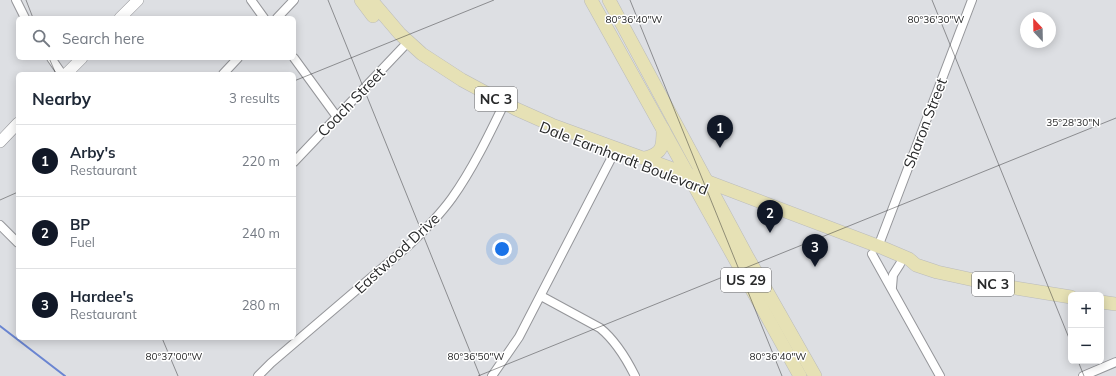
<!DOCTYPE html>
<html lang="en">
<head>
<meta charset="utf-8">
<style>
	body { margin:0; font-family:Mulish,sans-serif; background:#f2f2f3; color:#1f2937 }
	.controls { position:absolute; right:12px; bottom:12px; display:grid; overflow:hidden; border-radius:6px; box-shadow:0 2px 10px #0003 }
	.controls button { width:36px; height:36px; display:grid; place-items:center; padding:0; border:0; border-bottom:1px solid #e0e1e3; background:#fff; color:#1f2937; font:20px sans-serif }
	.compass { position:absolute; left:1020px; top:12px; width:36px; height:36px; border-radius:50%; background:#fff; box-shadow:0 2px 10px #0003; rotate:338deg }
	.you { position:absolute; left:502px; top:249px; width:14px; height:14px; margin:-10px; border:3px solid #fff; border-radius:50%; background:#1a73e8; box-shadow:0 0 0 6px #1a73e833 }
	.badge { display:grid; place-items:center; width:26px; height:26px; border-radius:50%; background:#111827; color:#fff; font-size:13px; font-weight:700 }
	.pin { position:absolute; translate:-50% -33px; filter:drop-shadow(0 1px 2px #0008) }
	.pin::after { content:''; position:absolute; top:21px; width:14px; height:12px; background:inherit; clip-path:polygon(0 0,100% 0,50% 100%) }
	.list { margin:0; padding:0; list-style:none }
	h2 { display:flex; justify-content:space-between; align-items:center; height:52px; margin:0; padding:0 16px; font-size:17px }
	h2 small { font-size:13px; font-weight:400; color:#747a83 }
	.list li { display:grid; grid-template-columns:26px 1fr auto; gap:12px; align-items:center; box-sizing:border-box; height:72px; padding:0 16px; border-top:1px solid #e0e1e3 }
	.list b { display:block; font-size:15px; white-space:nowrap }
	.list p { margin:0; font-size:13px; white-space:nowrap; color:#747a83 }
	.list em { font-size:13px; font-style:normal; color:#747a83 }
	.icon { flex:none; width:22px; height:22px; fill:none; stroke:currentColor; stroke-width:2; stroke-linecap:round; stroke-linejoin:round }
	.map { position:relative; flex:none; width:1116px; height:376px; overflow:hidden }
	.search { position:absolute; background:#fff; box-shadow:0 2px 10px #0003; left:16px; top:16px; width:280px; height:44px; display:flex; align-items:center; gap:10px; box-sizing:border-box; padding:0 14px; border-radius:6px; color:#747a83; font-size:15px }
	.panel { position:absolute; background:#fff; box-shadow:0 2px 10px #0003; left:16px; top:72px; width:280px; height:268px; border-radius:6px }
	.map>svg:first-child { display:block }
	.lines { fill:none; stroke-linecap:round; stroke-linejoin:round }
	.stream { stroke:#6a85d1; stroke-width:2 }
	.street-casing { stroke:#95969a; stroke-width:10 }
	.secondary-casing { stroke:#95969a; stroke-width:12 }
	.primary-casing { stroke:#babbbb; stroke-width:14 }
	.street { stroke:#fff; stroke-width:8 }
	.secondary { stroke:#fff; stroke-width:11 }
	.primary { stroke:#e6e1b5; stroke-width:13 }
	.ticks { fill:none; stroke:#28292a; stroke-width:1; stroke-opacity:0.45 }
	.labels { text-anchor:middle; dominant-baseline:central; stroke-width:3; stroke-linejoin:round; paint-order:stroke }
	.shield { fill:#fff; stroke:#68696a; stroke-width:1 }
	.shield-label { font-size:14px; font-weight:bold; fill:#28292a }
	.street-label { font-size:15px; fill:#28292a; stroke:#fff }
	.ticks-label { font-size:10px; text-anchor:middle; fill:#28292a; stroke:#fff; stroke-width:3; stroke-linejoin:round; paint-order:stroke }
</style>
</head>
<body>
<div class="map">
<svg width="1116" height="376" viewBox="0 0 1116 376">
	<rect width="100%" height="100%" fill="#dddfe3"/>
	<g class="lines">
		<polyline class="stream" points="0,326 65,376"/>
		<defs>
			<g id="street">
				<polyline points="16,0 25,18"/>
				<polyline points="251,0 264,18"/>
				<polyline points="277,18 294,0"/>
				<polyline points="51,58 62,74"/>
				<polyline points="294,58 337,117"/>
				<polyline points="223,74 238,58"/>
				<polyline points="294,162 408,42"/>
				<polyline points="0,225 18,243"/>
				<polyline points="878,247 972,0"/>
				<polyline points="872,254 940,376"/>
				<polyline points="892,287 893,275 900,264"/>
				<path d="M541 296 600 328C616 341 626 358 635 376"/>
				<path d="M258 376 271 363 408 246C424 231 439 216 452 198 472 170 489 135 504 104"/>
				<polyline points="492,376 519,337 613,155"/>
				<polyline points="1083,376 1116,362"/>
			</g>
			<g id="secondary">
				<polyline points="120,18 138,0"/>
				<polyline points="66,74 82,58"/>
				<polyline points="0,142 18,123"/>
			</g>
			<g id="primary">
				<polyline points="361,0 373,16"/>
				<polyline points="371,0 400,34 422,54 462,80 516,109 552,125 706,181 883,248 909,259 916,265 937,272 997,285 1071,297"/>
				<polyline points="591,0 800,376"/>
				<polyline points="609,0 748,258 815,376"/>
				<path d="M645 158C663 153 663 147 663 129"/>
				<polyline points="1101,302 1116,304"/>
			</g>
		</defs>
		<use href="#street" class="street-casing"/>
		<use href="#secondary" class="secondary-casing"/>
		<use href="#primary" class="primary-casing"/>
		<use href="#street" class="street"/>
		<use href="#secondary" class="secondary"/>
		<use href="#primary" class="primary"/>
	</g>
	<path class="ticks" d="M26 0 33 18M328 0 480 376M630 0 782 376M932 0 1071 343M49 58 56 74M294 81 494 0M0 200 18 192M162 338 178 376M1078 361 1084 376M478 376 1116 118"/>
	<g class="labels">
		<g class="shield">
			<rect x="475" y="87" width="42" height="24" rx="3"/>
			<rect x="721" y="268" width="50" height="24" rx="3"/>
			<rect x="972" y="272" width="42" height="24" rx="3"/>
		</g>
		<g class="shield-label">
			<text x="496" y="99">NC 3</text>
			<text x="746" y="280">US 29</text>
			<text x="993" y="284">NC 3</text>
		</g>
		<g class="street-label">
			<text transform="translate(351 102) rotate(-46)">Coach Street</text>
			<text transform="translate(925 123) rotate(-69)">Sharon Street</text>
			<text transform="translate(624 158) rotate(21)">Dale Earnhardt Boulevard</text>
			<text transform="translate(397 253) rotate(-43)">Eastwood Drive</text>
		</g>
	</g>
	<g class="ticks-label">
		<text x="634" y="23">80°36'40"W</text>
		<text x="936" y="23">80°36'30"W</text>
		<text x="1073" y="126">35°28'30"N</text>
		<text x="174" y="360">80°37'00"W</text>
		<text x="476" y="360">80°36'50"W</text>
		<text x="778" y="360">80°36'40"W</text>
	</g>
</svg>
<div class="controls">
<button>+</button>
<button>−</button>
</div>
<svg class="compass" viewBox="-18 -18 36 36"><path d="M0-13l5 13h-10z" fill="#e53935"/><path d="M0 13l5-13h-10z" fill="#747a83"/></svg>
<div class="you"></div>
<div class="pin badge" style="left:720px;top:148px">1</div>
<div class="pin badge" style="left:770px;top:233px">2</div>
<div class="pin badge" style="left:815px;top:267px">3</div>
<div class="search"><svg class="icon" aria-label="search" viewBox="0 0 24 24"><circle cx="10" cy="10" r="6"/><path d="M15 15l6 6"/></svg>Search here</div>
<section class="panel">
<h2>Nearby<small>3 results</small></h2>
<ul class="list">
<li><span class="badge">1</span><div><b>Arby's</b><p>Restaurant</p></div><em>220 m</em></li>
<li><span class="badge">2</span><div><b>BP</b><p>Fuel</p></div><em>240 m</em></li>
<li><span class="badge">3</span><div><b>Hardee's</b><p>Restaurant</p></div><em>280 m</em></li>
</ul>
</section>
</div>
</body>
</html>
